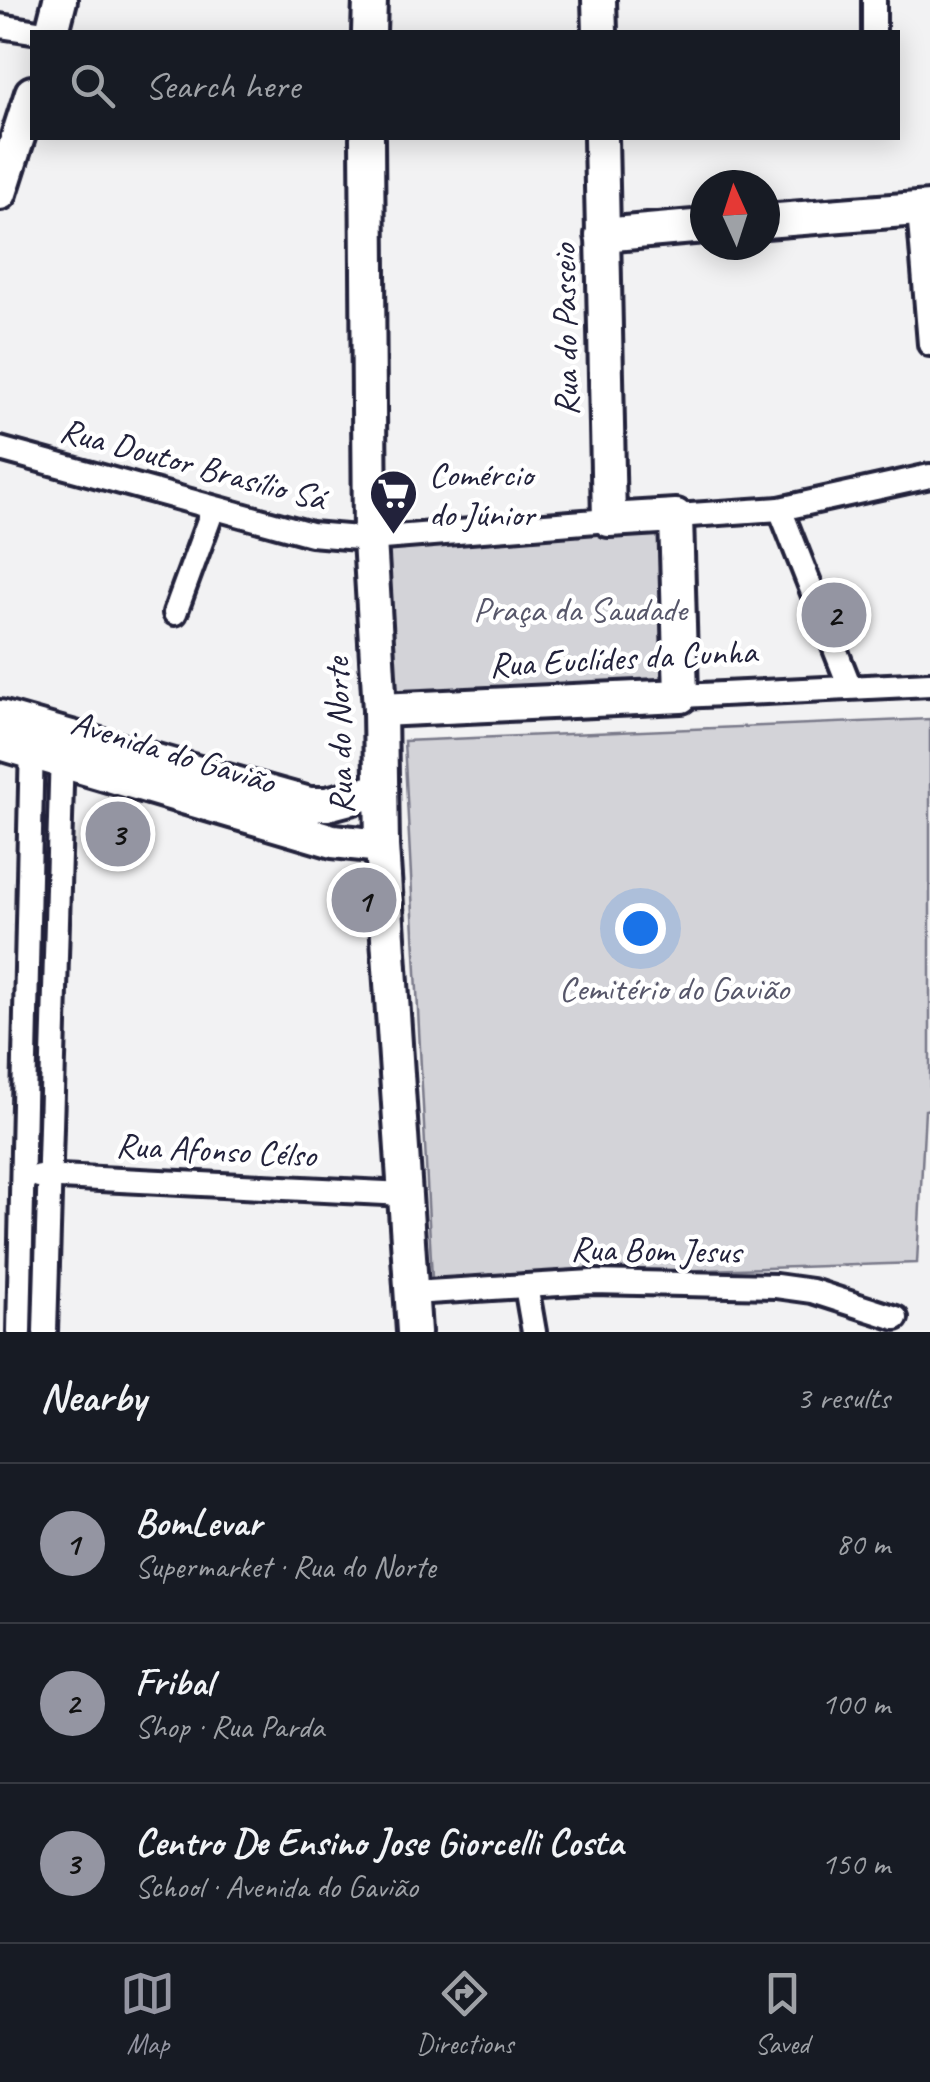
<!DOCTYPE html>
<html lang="en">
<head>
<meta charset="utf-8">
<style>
	body { margin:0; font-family:Caveat,sans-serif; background:#20242c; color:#f1f3f6 }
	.compass { position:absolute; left:690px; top:170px; width:90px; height:90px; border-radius:50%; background:#171b24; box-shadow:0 5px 25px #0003; rotate:357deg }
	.you { position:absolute; left:640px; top:928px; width:35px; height:35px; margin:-25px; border:8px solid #fff; border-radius:50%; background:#1a73e8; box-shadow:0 0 0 15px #1a73e833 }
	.badge { display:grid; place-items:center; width:65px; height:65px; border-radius:50%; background:#9495a2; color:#111; font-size:32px; font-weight:700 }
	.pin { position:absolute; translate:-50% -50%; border:5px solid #fff; box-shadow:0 2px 10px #0006 }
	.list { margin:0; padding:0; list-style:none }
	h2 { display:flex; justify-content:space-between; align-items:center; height:130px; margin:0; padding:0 40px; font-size:42px }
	h2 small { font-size:32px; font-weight:400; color:#9ea1a6 }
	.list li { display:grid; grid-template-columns:65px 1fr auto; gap:30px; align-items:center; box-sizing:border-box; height:160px; padding:0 40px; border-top:2px solid #363941 }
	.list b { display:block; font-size:38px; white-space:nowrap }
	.list p { margin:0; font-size:32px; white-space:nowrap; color:#9ea1a6 }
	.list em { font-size:32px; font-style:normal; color:#9ea1a6 }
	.icon { flex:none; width:55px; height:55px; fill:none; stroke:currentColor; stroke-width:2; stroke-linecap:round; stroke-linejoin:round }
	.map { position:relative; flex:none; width:930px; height:1332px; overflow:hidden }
	.search { position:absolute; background:#171b24; box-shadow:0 5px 25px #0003; left:30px; right:30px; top:30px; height:110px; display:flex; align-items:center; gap:25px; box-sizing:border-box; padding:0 35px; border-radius:0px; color:#9ea1a6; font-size:38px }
	.sheet { height:610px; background:#171b24 }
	nav { display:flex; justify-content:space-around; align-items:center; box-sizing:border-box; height:140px; border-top:2px solid #363941; background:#171b24; font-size:28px; color:#9ea1a6 }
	nav a { display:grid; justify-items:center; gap:5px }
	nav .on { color:#9495a2 }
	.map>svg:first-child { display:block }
	.green { fill:#d3d3d8; stroke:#7a7a8a; stroke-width:2.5 }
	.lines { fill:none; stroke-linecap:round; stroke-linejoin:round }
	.street-casing { stroke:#22223b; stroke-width:30 }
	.secondary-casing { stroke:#22223b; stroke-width:40 }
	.street { stroke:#fff; stroke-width:22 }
	.secondary { stroke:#fff; stroke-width:32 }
	.labels { text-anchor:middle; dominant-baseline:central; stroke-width:9; stroke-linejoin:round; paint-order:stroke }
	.street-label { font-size:35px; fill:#22223b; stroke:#fff }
	.poi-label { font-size:35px; fill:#22223b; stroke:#fff; text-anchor:start }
	.park-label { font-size:35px; fill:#57576a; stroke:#fff }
</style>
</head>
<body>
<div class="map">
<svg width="930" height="1332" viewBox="0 0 930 1332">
	<rect width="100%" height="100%" fill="#f2f2f3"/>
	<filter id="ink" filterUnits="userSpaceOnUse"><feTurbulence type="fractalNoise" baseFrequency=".01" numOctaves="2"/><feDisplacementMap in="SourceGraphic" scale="20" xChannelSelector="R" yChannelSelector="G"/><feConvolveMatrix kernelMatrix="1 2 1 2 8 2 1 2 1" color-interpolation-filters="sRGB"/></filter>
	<g filter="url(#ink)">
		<g class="green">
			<polygon points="666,525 667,680 392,698 380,550"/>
			<polygon points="930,719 930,1109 925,1110 917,1263 432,1279 404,741"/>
		</g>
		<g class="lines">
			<defs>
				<g id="street">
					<polyline points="0,26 38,32"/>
					<polyline points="874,32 874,0"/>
					<polyline points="919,209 930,344"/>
					<polyline points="0,449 311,534 370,539 609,520"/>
					<polyline points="780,509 850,687"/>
					<polyline points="676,516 780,509 930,476"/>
					<polyline points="175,613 213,509"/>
					<polyline points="681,696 930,684"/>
					<polyline points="39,1176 405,1194"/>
					<polyline points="526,1286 534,1332"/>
					<polyline points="412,1293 592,1282 776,1286 812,1291 896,1318"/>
					<polyline points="19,1332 32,741"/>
					<polyline points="45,1332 62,751"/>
				</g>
				<g id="secondary">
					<polyline points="599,0 600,32"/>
					<polyline points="52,32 60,0"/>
					<polyline points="369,32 370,0"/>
					<polyline points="367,138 370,539 380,710 382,846 414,1332"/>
					<polyline points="0,193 32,93"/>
					<polyline points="765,221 930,208"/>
					<polyline points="602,235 705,226"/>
					<polyline points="380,710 681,696 676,516 609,520 601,138"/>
					<polyline points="0,717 309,804 327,804 380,790"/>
					<polyline points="0,743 333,841 382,846"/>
				</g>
			</defs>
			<use href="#street" class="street-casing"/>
			<use href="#secondary" class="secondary-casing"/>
			<use href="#street" class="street"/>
			<use href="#secondary" class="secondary"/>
		</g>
	</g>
	<defs>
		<symbol id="supermarket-pin" viewBox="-11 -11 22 30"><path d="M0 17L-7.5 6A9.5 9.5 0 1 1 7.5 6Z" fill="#22223b" stroke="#fff"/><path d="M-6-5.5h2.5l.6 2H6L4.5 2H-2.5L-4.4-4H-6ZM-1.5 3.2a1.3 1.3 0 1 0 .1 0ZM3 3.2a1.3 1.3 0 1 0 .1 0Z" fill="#fff"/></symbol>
	</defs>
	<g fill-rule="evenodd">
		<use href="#supermarket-pin" x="366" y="466" width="55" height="75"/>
	</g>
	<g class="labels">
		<g class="street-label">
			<text transform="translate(565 330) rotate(-91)">Rua do Passeio</text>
			<text transform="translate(193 464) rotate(15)">Rua Doutor Brasílio Sá</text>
			<text transform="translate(623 658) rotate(-3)">Rua Euclídes da Cunha</text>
			<text transform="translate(339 736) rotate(-92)">Rua do Norte</text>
			<text transform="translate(173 752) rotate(17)">Avenida do Gavião</text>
			<text transform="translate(216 1150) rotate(3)">Rua Afonso Célso</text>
			<text transform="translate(656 1250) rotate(1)">Rua Bom Jesus</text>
		</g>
		<g class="poi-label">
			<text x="429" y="474">Comércio<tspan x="429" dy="40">do Júnior</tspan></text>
		</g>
		<g class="park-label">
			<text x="580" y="609">Praça da Saudade</text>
			<text x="674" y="988">Cemitério do Gavião</text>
		</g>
	</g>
</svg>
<svg class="compass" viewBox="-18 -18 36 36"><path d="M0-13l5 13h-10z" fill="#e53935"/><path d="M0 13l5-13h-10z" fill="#9ea1a6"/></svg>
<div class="you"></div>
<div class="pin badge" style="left:364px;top:900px">1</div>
<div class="pin badge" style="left:834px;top:615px">2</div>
<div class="pin badge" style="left:118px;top:834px">3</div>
<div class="search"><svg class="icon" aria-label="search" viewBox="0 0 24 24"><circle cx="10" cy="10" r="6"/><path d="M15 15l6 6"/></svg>Search here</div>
</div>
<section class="sheet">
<h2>Nearby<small>3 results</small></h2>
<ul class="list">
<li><span class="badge">1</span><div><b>BomLevar</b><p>Supermarket · Rua do Norte</p></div><em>80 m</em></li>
<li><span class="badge">2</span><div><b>Fribal</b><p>Shop · Rua Parda</p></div><em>100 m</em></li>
<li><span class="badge">3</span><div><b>Centro De Ensino Jose Giorcelli Costa</b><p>School · Avenida do Gavião</p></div><em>150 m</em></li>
</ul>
</section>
<nav>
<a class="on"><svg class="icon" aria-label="map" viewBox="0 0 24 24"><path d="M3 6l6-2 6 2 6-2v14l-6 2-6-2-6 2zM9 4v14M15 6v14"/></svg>Map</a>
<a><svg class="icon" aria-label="directions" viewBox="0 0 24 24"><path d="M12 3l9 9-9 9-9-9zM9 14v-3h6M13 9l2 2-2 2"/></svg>Directions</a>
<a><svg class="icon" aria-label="saved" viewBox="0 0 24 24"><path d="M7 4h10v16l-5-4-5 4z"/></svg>Saved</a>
</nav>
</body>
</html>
